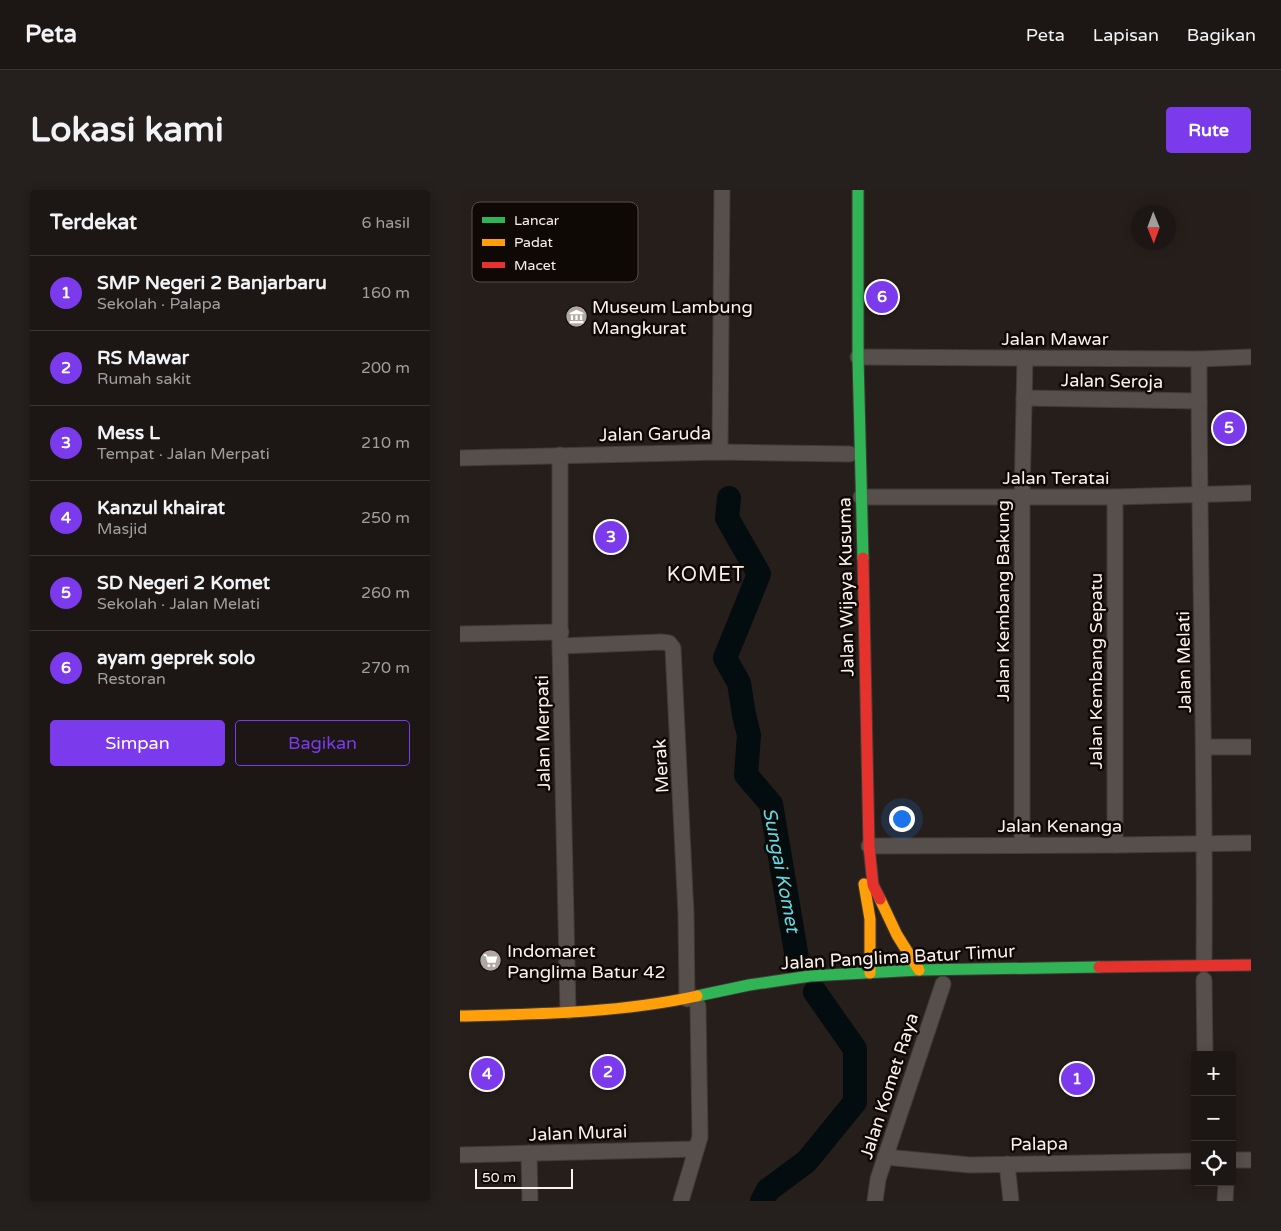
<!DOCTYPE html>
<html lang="id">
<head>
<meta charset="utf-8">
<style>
	body { margin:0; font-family:"Varela Round",sans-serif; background:#251f1d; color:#f1f3f6 }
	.controls { position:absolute; right:15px; bottom:15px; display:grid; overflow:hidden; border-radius:5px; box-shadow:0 2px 12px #0003 }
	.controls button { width:45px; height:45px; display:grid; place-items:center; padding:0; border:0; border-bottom:1px solid #3a3534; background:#1c1614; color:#f1f3f6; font:25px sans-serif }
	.compass { position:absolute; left:671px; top:15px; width:45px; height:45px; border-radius:50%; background:#1c1614; box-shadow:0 2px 12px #0003; rotate:179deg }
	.scale { position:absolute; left:15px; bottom:12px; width:98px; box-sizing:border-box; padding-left:5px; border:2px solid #fbf1ec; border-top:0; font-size:14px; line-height:18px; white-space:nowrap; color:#fbf1ec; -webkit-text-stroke:4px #0f0906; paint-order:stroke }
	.you { position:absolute; left:441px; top:628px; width:18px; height:18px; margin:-12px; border:4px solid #fff; border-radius:50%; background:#1a73e8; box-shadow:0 0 0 8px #1a73e833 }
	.badge { display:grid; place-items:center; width:32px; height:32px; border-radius:50%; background:#7c3aed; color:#fff; font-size:16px; font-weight:700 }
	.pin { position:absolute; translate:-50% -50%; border:2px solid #fff; box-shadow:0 1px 5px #0006 }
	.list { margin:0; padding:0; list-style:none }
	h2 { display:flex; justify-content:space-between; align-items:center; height:65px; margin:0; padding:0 20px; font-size:21px }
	h2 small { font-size:16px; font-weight:400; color:#a09fa0 }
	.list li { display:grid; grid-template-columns:32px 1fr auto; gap:15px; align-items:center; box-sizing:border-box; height:75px; padding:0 20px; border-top:1px solid #3a3534 }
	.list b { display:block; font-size:19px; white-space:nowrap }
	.list p { margin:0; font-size:16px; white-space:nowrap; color:#a09fa0 }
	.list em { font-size:16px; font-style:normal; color:#a09fa0 }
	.actions { display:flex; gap:10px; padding:15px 20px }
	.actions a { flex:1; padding:11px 0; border:1px solid #7c3aed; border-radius:5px; text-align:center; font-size:18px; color:#7c3aed }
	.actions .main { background:#7c3aed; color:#fff }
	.icon { flex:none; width:28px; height:28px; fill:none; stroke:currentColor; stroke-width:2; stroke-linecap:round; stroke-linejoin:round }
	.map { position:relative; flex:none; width:791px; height:1011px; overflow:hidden; border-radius:5px }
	header { display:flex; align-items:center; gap:30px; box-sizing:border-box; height:70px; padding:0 25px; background:#1c1614; border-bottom:1px solid #3a3534 }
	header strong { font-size:24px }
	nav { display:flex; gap:28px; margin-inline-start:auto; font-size:18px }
	.intro { display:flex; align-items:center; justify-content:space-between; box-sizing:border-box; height:120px; padding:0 30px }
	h1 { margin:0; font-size:35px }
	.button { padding:12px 22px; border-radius:5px; background:#7c3aed; color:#fff; font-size:18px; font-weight:700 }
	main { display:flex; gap:30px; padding:0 30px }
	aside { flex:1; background:#1c1614; border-radius:5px; box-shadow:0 2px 12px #0003 }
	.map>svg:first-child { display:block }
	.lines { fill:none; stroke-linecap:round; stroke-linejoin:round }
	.river { stroke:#030d0f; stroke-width:24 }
	.street-casing { stroke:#423b38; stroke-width:17 }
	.fast-casing { stroke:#423b38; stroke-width:13 }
	.slow-casing { stroke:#423b38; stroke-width:13 }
	.jam-casing { stroke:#423b38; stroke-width:13 }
	.street { stroke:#564f4c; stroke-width:15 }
	.fast { stroke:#30b455; stroke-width:11 }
	.slow { stroke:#ff9f0a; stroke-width:11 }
	.jam { stroke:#e5322d; stroke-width:11 }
	.labels { text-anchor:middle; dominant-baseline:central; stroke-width:5; stroke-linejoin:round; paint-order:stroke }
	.poi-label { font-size:18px; fill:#fbf1ec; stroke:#0f0906; text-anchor:start }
	.street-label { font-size:18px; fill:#fbf1ec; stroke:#0f0906 }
	.water-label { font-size:19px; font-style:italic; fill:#5edbe9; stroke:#0f0906 }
	.quarter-label { font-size:20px; letter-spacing:1px; fill:#fbf1ec; stroke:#0f0906 }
	.key { fill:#0f0906; stroke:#564f4b; stroke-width:1 }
	.key-label { font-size:14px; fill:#fbf1ec }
</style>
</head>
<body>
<header>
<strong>Peta</strong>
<nav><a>Peta</a><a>Lapisan</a><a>Bagikan</a></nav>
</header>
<div class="intro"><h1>Lokasi kami</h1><a class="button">Rute</a></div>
<main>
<aside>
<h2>Terdekat<small>6 hasil</small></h2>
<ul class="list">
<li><span class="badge">1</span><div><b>SMP Negeri 2 Banjarbaru</b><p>Sekolah · Palapa</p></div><em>160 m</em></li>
<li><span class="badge">2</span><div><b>RS Mawar</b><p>Rumah sakit</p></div><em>200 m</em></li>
<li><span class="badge">3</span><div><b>Mess L</b><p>Tempat · Jalan Merpati</p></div><em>210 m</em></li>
<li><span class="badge">4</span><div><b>Kanzul khairat</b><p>Masjid</p></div><em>250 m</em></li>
<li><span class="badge">5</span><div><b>SD Negeri 2 Komet</b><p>Sekolah · Jalan Melati</p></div><em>260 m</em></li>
<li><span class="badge">6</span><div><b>ayam geprek solo</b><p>Restoran</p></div><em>270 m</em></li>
</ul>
<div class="actions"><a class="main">Simpan</a><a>Bagikan</a></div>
</aside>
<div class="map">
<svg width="791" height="1011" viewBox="0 0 791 1011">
	<rect width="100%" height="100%" fill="#261e1b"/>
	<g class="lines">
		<g class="river">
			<polyline points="269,308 267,328 299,384 265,468 279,493 284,525 289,545 286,585 311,614 339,780"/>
			<polyline points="302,1011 308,1000 347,971 395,912 395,859 355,802"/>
		</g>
		<defs>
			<g id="street">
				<polyline points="398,167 739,169 791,167"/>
				<path d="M739 169C739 371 746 573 744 775"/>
				<polyline points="564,208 739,211"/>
				<polyline points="260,262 262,0"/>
				<polyline points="100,265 100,456 108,821"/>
				<polyline points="0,268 260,262 390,264"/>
				<polyline points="401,307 655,307 791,303"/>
				<polyline points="0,444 101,442"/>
				<polyline points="100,456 201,452 209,453 213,458 226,724 227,809"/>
				<polyline points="744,557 791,557"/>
				<polyline points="562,655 562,307 565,168"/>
				<polyline points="655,655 655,307"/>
				<polyline points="409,656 655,655 791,653"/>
				<polyline points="744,790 745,865"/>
				<polyline points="69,963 70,1011"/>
				<polyline points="0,965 236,959"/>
				<polyline points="425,967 510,975 735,971"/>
				<polyline points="772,970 791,970"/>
				<polyline points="547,974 551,1011"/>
				<polyline points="221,1011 240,947 238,816"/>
				<polyline points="415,1011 418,989 483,794"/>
				<polyline points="765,1011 766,992"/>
			</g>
			<g id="fast">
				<polyline points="398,0 398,167 403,368"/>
				<polyline points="237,806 289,795 350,786 459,780 639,777"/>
			</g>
			<g id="slow">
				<polyline points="404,694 410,729 410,783"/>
				<polyline points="420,709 437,745 459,780"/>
				<path d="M0 826C79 824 160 823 237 806"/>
			</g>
			<g id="jam">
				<polyline points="403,368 409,656 413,695 420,709"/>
				<polyline points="639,777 791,775"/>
			</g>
		</defs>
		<use href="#street" class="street-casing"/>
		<use href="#fast" class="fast-casing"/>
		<use href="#slow" class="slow-casing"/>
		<use href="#jam" class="jam-casing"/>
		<use href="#street" class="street"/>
		<use href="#fast" class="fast"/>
		<use href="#slow" class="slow"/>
		<use href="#jam" class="jam"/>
	</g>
	<defs>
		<symbol id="museum-disc" viewBox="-11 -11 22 22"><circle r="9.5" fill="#b0a7a3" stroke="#0f0906"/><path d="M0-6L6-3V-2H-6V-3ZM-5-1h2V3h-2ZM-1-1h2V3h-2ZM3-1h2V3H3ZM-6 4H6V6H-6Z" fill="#fff"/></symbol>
		<symbol id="supermarket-disc" viewBox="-11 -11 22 22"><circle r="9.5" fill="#b0a7a3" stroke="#0f0906"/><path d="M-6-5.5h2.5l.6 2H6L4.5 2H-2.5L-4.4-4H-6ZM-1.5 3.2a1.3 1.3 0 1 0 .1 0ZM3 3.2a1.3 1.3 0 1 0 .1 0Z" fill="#fff"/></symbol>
	</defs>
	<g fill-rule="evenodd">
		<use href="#museum-disc" x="104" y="114" width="25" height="25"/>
		<use href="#supermarket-disc" x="18" y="758" width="25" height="25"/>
	</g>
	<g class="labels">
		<g class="poi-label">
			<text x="132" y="117">Museum Lambung<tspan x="132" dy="21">Mangkurat</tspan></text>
			<text x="47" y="761">Indomaret<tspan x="47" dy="21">Panglima Batur 42</tspan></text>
		</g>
		<g class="street-label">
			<text x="595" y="149">Jalan Mawar</text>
			<text transform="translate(652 191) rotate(1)">Jalan Seroja</text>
			<text transform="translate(195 244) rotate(-1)">Jalan Garuda</text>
			<text x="596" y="288">Jalan Teratai</text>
			<text transform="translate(386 397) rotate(-91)">Jalan Wijaya Kusuma</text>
			<text transform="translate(543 411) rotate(-90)">Jalan Kembang Bakung</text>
			<text transform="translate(724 472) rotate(-91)">Jalan Melati</text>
			<text transform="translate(636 481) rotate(-90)">Jalan Kembang Sepatu</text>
			<text transform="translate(83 543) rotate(-91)">Jalan Merpati</text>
			<text transform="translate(201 576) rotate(-93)">Merak</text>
			<text x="600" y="636">Jalan Kenanga</text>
			<text transform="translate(438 767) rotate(-3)">Jalan Panglima Batur Timur</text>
			<text transform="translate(429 896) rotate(-72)">Jalan Komet Raya</text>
			<text transform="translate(118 943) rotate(-2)">Jalan Murai</text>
			<text transform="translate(579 954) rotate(-1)">Palapa</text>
		</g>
		<g class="water-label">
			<text transform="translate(321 680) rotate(79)">Sungai Komet</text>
		</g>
		<g class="quarter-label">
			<text x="246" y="385">KOMET</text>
		</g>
	</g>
	<rect x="12" y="12" width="166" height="80" rx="8" class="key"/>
	<rect x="22" y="27" width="23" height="6" fill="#30b455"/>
	<rect x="22" y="49" width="23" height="7" fill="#ff9f0a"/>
	<rect x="22" y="72" width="23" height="6" fill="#e5322d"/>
	<g class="key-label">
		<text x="54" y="35">Lancar</text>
		<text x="54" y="57">Padat</text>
		<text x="54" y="80">Macet</text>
	</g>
</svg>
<div class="controls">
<button>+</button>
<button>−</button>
<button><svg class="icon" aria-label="locate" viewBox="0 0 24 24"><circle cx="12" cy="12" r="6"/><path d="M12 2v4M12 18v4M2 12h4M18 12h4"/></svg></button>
</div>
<svg class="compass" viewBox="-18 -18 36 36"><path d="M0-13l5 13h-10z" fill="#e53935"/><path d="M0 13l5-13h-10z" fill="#a09fa0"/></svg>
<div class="scale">50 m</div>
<div class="you"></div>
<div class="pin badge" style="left:617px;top:889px">1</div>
<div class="pin badge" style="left:148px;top:882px">2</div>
<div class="pin badge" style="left:151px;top:347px">3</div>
<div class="pin badge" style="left:27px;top:884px">4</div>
<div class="pin badge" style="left:769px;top:238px">5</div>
<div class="pin badge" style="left:422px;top:107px">6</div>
</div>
</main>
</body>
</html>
